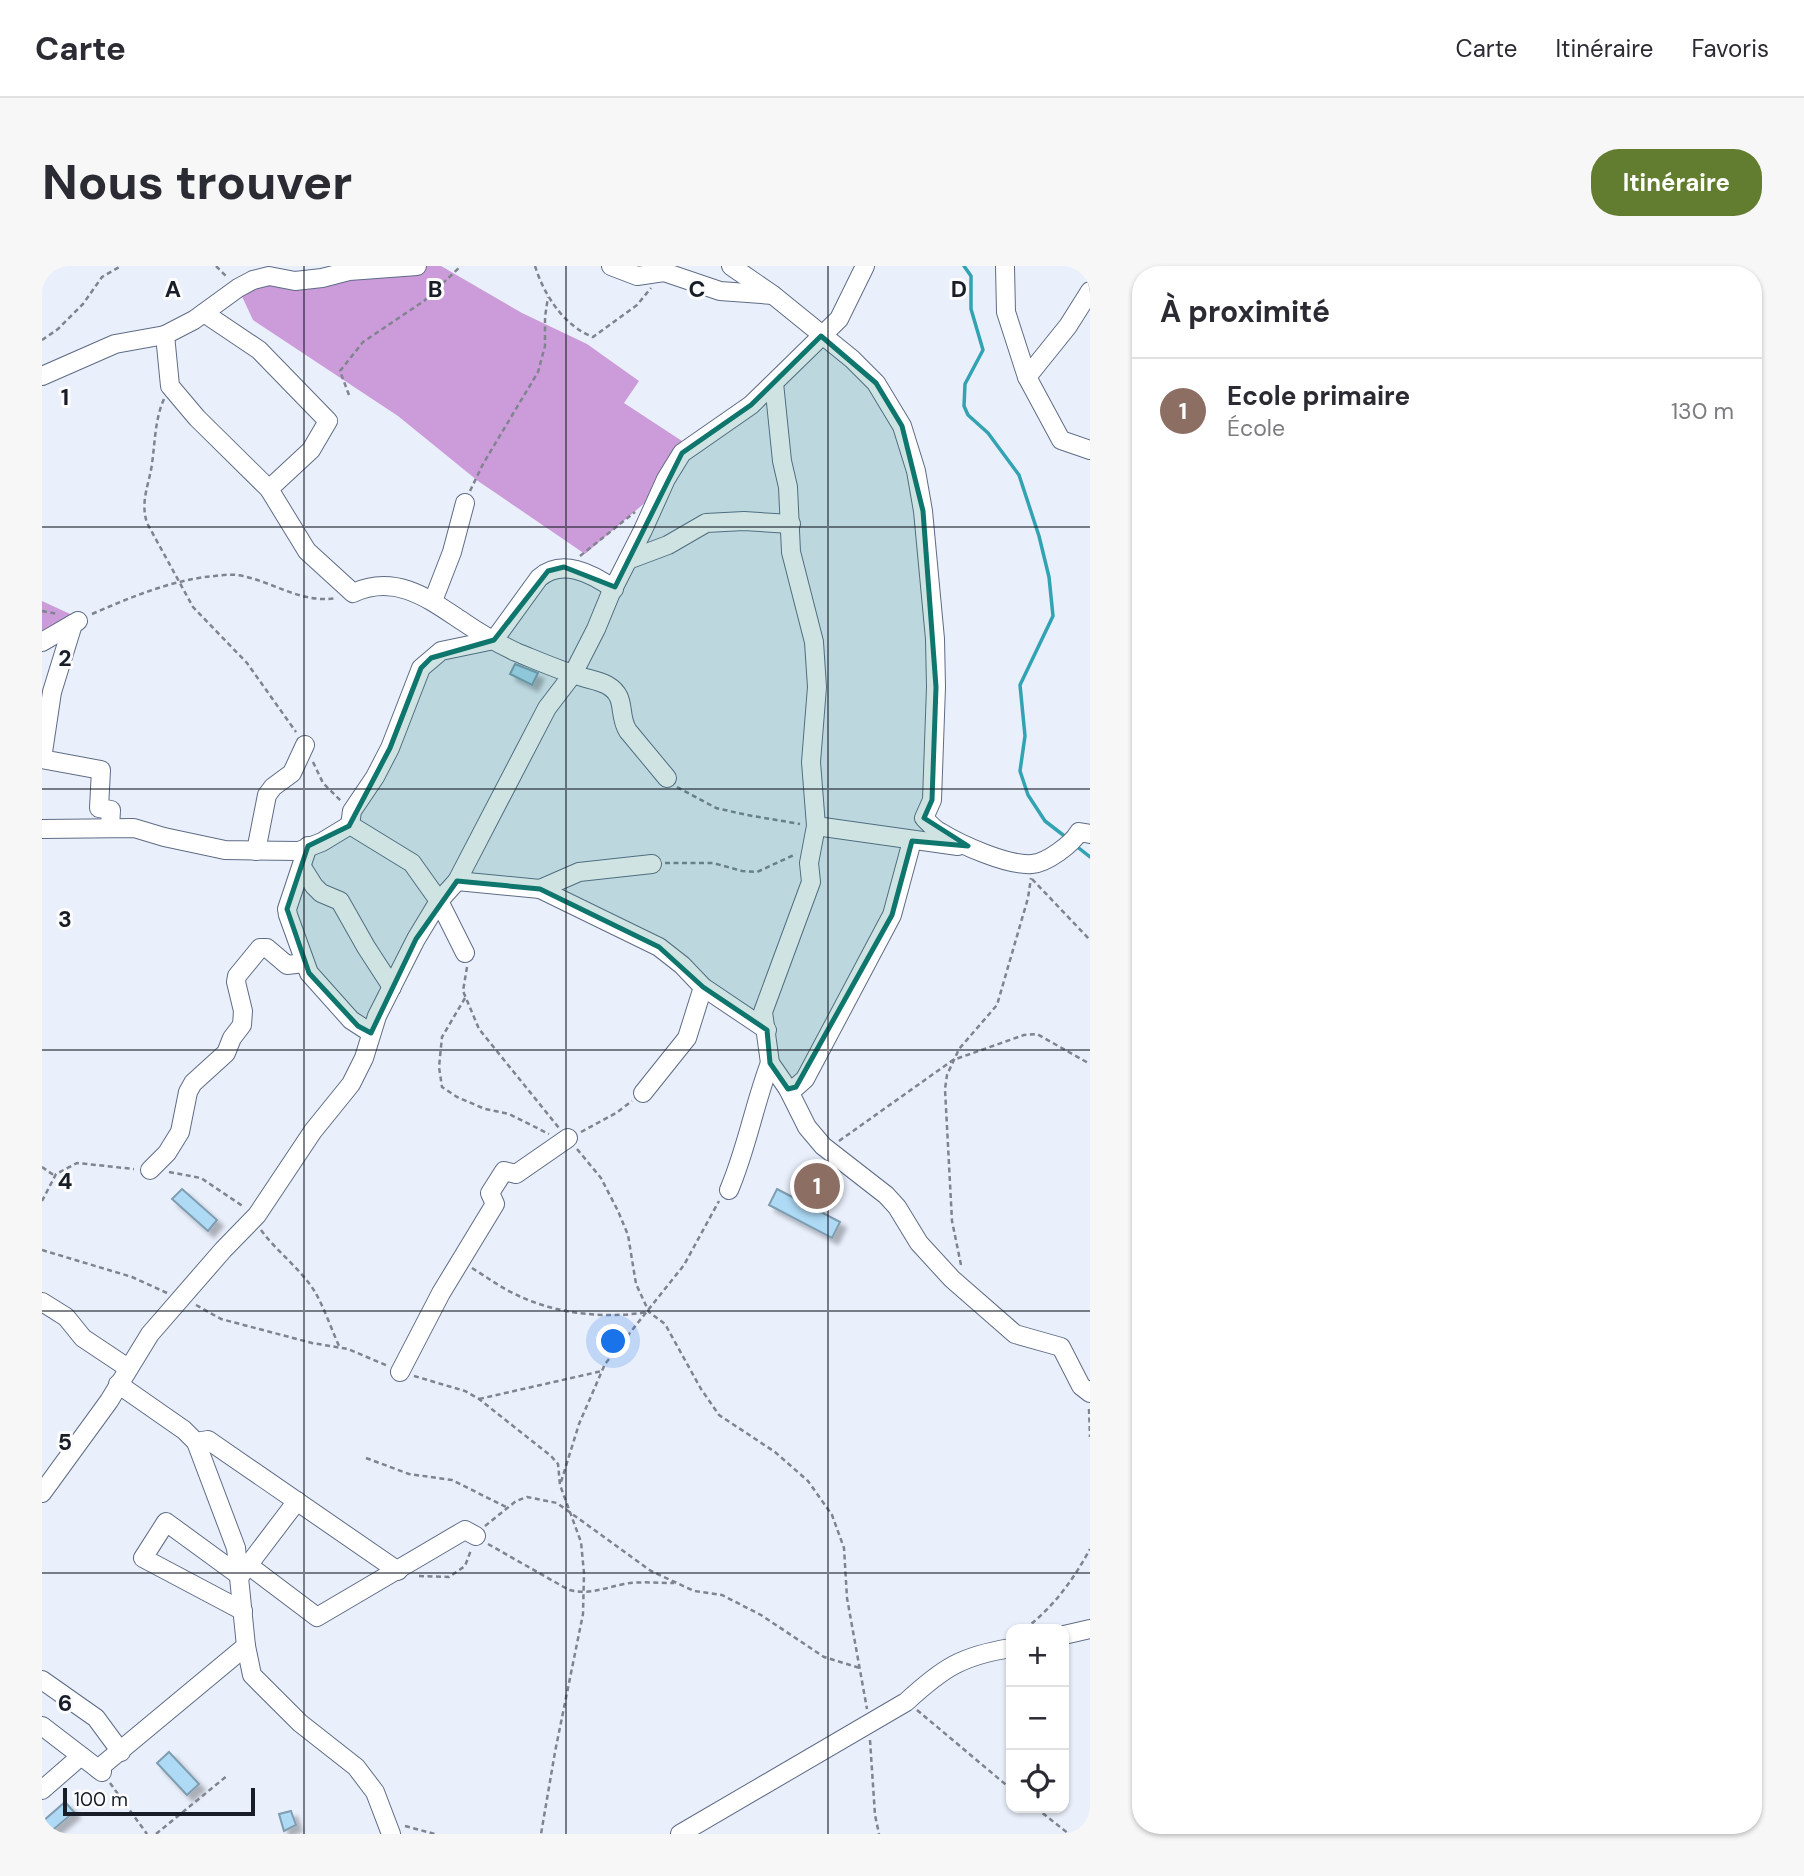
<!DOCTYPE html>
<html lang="fr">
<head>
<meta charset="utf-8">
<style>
	body { margin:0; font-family:"DM Sans",sans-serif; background:#f7f7f7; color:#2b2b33 }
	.controls { position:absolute; right:21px; bottom:21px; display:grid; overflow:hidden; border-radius:14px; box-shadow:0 2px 5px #0004 }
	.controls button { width:63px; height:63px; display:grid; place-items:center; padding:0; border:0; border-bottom:2px solid #e1e1e2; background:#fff; color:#2b2b33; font:35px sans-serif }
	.scale { position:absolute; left:21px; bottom:18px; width:192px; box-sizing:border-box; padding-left:7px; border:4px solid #181d27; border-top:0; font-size:19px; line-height:24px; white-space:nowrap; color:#181d27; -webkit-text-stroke:5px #fcfcfc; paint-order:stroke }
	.you { position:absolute; left:572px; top:1076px; width:24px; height:24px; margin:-18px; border:5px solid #fff; border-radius:50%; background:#1a73e8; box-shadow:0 0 0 10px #1a73e833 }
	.badge { display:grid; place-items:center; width:46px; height:46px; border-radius:50%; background:#637d30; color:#fff; font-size:23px; font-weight:700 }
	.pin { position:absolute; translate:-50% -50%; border:4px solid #fff; box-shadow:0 2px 7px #0006 }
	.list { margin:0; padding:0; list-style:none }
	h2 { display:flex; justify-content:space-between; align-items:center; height:91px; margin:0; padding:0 28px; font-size:30px }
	h2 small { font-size:23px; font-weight:400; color:#7c7c81 }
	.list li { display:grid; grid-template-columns:46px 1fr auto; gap:21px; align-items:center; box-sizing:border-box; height:105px; padding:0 28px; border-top:2px solid #e1e1e2 }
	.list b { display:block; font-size:26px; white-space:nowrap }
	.list p { margin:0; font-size:23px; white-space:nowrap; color:#7c7c81 }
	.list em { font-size:23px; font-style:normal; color:#7c7c81 }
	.icon { flex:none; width:38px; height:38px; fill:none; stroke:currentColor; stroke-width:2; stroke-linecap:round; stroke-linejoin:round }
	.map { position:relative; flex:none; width:1048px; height:1568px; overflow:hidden; border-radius:28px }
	header { display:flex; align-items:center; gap:42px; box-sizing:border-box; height:98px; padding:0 35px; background:#fff; border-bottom:2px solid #e1e1e2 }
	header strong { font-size:33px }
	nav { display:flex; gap:38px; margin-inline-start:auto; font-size:24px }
	.intro { display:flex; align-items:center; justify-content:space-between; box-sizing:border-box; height:168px; padding:0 42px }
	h1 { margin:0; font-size:49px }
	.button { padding:18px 32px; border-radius:28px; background:#637d30; color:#fff; font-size:24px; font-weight:700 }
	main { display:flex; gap:42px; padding:0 42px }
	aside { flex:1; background:#fff; border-radius:28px; box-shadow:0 2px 5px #0004 }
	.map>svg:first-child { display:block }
	.forest { fill:#cc9cda }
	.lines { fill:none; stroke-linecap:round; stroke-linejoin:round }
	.stream { stroke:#32a3b3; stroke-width:3.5 }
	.building { fill:#aedaf6; stroke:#7f9db0; stroke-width:2; filter:url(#shadow) }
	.minor-casing { stroke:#5f6c86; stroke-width:20 }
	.path { stroke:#7f848f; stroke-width:2.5; stroke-dasharray:5 3.5; stroke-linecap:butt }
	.minor { stroke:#fff; stroke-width:18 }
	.marked { fill:#0f766e; fill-opacity:0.2; stroke:#0f766e; stroke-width:5; stroke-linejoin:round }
	.grid { fill:none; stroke:#181d27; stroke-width:2; stroke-opacity:0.55 }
	.grid-label { font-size:23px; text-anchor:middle; font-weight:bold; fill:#181d27; stroke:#fcfcfc; stroke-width:6; stroke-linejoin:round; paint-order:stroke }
</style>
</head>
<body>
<header>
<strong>Carte</strong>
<nav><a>Carte</a><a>Itinéraire</a><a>Favoris</a></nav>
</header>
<div class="intro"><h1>Nous trouver</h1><a class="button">Itinéraire</a></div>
<main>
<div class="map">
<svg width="1048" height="1568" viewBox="0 0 1048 1568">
	<defs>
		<filter id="shadow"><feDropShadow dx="6" dy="6" stdDeviation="2" flood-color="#0004"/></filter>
	</defs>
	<rect width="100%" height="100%" fill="#e9effb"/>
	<g class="forest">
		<polygon points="366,0 399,0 480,47 545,78 597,115 582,137 640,175 619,223 543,288 436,215 356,150 211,54 196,22"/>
		<polygon points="0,335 39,353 0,376"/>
	</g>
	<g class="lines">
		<g class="stream">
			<polyline points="922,0 929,10 929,43 941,84 923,118 922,140 926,149 946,167 977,209 997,270 1007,311 1011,350 978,419 983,470 978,505 986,529 1003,555 1025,572"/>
			<polyline points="1033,579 1048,591"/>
		</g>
	</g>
	<g class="building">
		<polygon points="473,398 496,407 490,419 468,408"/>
		<polygon points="140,923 175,954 166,965 130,933"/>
		<polygon points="735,923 798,956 790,972 727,939"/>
		<polygon points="127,1486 157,1518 145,1529 115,1497"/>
		<polygon points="23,1536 32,1546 6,1568 0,1568 0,1556"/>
		<polygon points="249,1545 254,1559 242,1565 237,1548"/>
	</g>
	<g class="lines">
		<defs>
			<g id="minor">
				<polyline points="569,0 595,10 622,6 678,25 731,29"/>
				<path d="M689 0 731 29 810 93 834 117 860 160 874 205 881 245 893 373 894 421 890 534 882 552C887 557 892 563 898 566 919 579 966 600 990 598 1005 597 1030 578 1037 566L1048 568"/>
				<polyline points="963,0 964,46 985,111 1019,174 1048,184"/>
				<polyline points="162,47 217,84 286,155 269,184 227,223"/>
				<path d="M123 69 128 120 155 152 227 223 265 285 311 327C355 307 388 334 423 357 439 368 457 378 474 386 494 394 514 403 534 409 544 413 556 414 565 419 586 431 575 448 586 465L625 512"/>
				<polyline points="0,110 73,78 123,69 152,54 196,22 211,14 227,10 253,15 280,12 307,5 375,0"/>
				<polyline points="985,111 1026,60 1048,25"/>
				<polyline points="732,117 740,195 746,221 749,286 772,376 775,421 769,496 774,560 767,597 769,616 721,746 728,797 746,823 765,861 781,880 844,929 855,941 877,977 910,1013 973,1068 1019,1081 1039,1120 1048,1127"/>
				<polyline points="586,294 626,279 664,257 702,255 749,258"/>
				<polyline points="391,335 410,286 423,237"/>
				<polyline points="31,358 10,426 0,493 59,504 57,542 69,544 68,562"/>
				<polyline points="0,376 36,355"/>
				<path d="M308 559 310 545 333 511 348 482 379 402 399 385 452 374 497 312C520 292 549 307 572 323"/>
				<polyline points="774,560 916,580"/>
				<polyline points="0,563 92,562 122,571 183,584 257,585 280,576 308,559 370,597 397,635 423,687"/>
				<polyline points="266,580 245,643 246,649 267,707 309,754 329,767"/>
				<polyline points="214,585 225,529 231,521 250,507 263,479"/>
				<polyline points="260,601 272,620 279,627 298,635 324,681 350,721"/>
				<polyline points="415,615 498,623 537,606 610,598"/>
				<polyline points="498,623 617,681 640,699 661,721 725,764"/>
				<polyline points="746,823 754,821 763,813 850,649 870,575"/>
				<polyline points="601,827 645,772 661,721"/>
				<polyline points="108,904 125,887 138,866 146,826 151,817 184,787 190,772 200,759 201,745 194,716 195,710 218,682 225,682 245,699 263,697"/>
				<path d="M687 924C705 882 712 839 728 797"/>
				<polyline points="0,1036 24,1051 41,1072 86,1102"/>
				<polyline points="358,1106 399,1027 453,938 448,927 462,905 474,908 526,872"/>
				<polyline points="76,1118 142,1164 154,1176 194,1282 204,1380 210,1409 258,1457 314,1501 333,1526 349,1568"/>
				<polyline points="154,1176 166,1174 356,1305"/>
				<polyline points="0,1227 67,1135 108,1068 181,984 215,949 271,865 309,818 322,792 335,750 374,673 397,635 415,615 505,442 531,408 554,363 568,329 601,264 624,213 640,187 709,139 797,53 823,0"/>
				<polyline points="206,1299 275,1351 423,1264 434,1270"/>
				<polyline points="201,1345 101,1292 124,1256 198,1310 255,1235"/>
				<polyline points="1022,1369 1048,1363"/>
				<polyline points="0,1414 54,1452 79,1486"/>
				<polyline points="0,1460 60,1506"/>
				<polyline points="56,1503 204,1380"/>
				<polyline points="0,1524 39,1490"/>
				<path d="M638 1568 864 1436C901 1402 919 1390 969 1382"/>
			</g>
		</defs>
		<use href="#minor" class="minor-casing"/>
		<g class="path">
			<polyline points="174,0 186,12"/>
			<path d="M493 0C502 29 522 60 551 71L595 39 609 22"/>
			<polyline points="0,74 16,63 41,38 60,11 79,0"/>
			<polyline points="307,129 298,105 321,76 382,35 419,0"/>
			<path d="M122 133C113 153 113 176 110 198 107 219 98 235 105 257L151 341 205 397 254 466"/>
			<polyline points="428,225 441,198 496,106 503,80 503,51 506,31"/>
			<polyline points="538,290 593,246"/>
			<polyline points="0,345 16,348"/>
			<path d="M50 348C87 332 122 317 163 311 175 310 188 307 201 310 233 317 261 338 295 332"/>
			<polyline points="271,496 281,517 300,536"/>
			<polyline points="635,521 674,542 705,549 758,558"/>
			<polyline points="623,597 671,597 700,605 715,606 754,588"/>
			<polyline points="990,613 1048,674"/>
			<polyline points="425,701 421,725 437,763 517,862"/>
			<polyline points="423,732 400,771 397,801 400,821 415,831 443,843 467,848 507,868"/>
			<polyline points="539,866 574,847 590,835"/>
			<polyline points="797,875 911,794 982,769 995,768 1048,798"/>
			<polyline points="535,883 559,912 576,945 586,969 594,1018 607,1046 623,1058 659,1123 677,1149 733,1186 766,1215 790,1249 802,1282 805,1332 825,1443"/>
			<polyline points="0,901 10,908 14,908"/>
			<polyline points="127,906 159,912 202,941"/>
			<polyline points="0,935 14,908 35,897 92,903"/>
			<path d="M219 964C235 986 259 1003 273 1026 282 1041 290 1065 298 1082"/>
			<polyline points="0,984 90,1011 125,1027"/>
			<polyline points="919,999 910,955 903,823 905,809 917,783 955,739 986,632 989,612"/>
			<path d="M430 1002C446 1012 461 1023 477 1030 515 1048 564 1053 606 1046"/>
			<polyline points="154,1039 179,1053 270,1077 306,1083 346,1100"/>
			<polyline points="372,1110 423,1125 437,1133 509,1190 516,1198 518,1219 539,1276 542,1307 541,1348 513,1486 499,1568"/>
			<polyline points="437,1133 560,1105"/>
			<polyline points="1047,1143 1048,1171"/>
			<polyline points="324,1192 367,1208 410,1214 466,1242"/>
			<polyline points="519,1216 537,1158 563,1098 642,999 677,935"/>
			<polyline points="443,1260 474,1235 485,1231 515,1237 609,1305 652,1325 680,1329 719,1349 782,1391 818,1402"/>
			<path d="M446 1278 527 1324C548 1329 562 1322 582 1318 598 1315 615 1317 632 1317"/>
			<polyline points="377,1310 407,1311 423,1300 429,1284"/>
			<path d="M983 1363C1012 1340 1030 1316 1048 1283"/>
			<polyline points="875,1444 969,1523"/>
			<polyline points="828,1474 833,1549 837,1568"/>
			<polyline points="68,1517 105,1568"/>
			<polyline points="994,1542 1027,1568"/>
			<polyline points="363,1560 393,1568"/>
			<polyline points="114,1568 186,1509"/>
		</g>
		<use href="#minor" class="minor"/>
	</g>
	<path class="marked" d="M779 70 834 117 860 160 881 245 894 421 890 534 882 552 926 580 870 575 850 649 754 821 746 823 728 797 725 764 661 721 617 681 498 623 415 615 374 673 329 767 316 760 267 707 245 643 266 580 307 560 348 482 379 402 389 392 452 374 506 305 522 301 573 321 640 187 709 139Z"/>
	<path class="grid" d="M262 0V1568M524 0V1568M786 0V1568M0 261H1048M0 523H1048M0 784H1048M0 1045H1048M0 1307H1048"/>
	<g class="grid-label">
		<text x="131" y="31">A</text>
		<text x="393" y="31">B</text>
		<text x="655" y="31">C</text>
		<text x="917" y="31">D</text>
		<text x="23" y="139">1</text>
		<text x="23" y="400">2</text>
		<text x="23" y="661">3</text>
		<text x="23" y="923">4</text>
		<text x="23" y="1184">5</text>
		<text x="23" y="1445">6</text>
	</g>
</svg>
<div class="controls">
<button>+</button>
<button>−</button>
<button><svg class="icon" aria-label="locate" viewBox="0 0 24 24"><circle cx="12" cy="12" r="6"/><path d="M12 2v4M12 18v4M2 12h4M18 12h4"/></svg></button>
</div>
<div class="scale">100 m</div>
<div class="you"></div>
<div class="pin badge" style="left:775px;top:920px;background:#8d6e63">1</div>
</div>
<aside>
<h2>À proximité<small></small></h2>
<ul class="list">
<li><span class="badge" style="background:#8d6e63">1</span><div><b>Ecole primaire</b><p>École</p></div><em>130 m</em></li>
</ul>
</aside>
</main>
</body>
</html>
